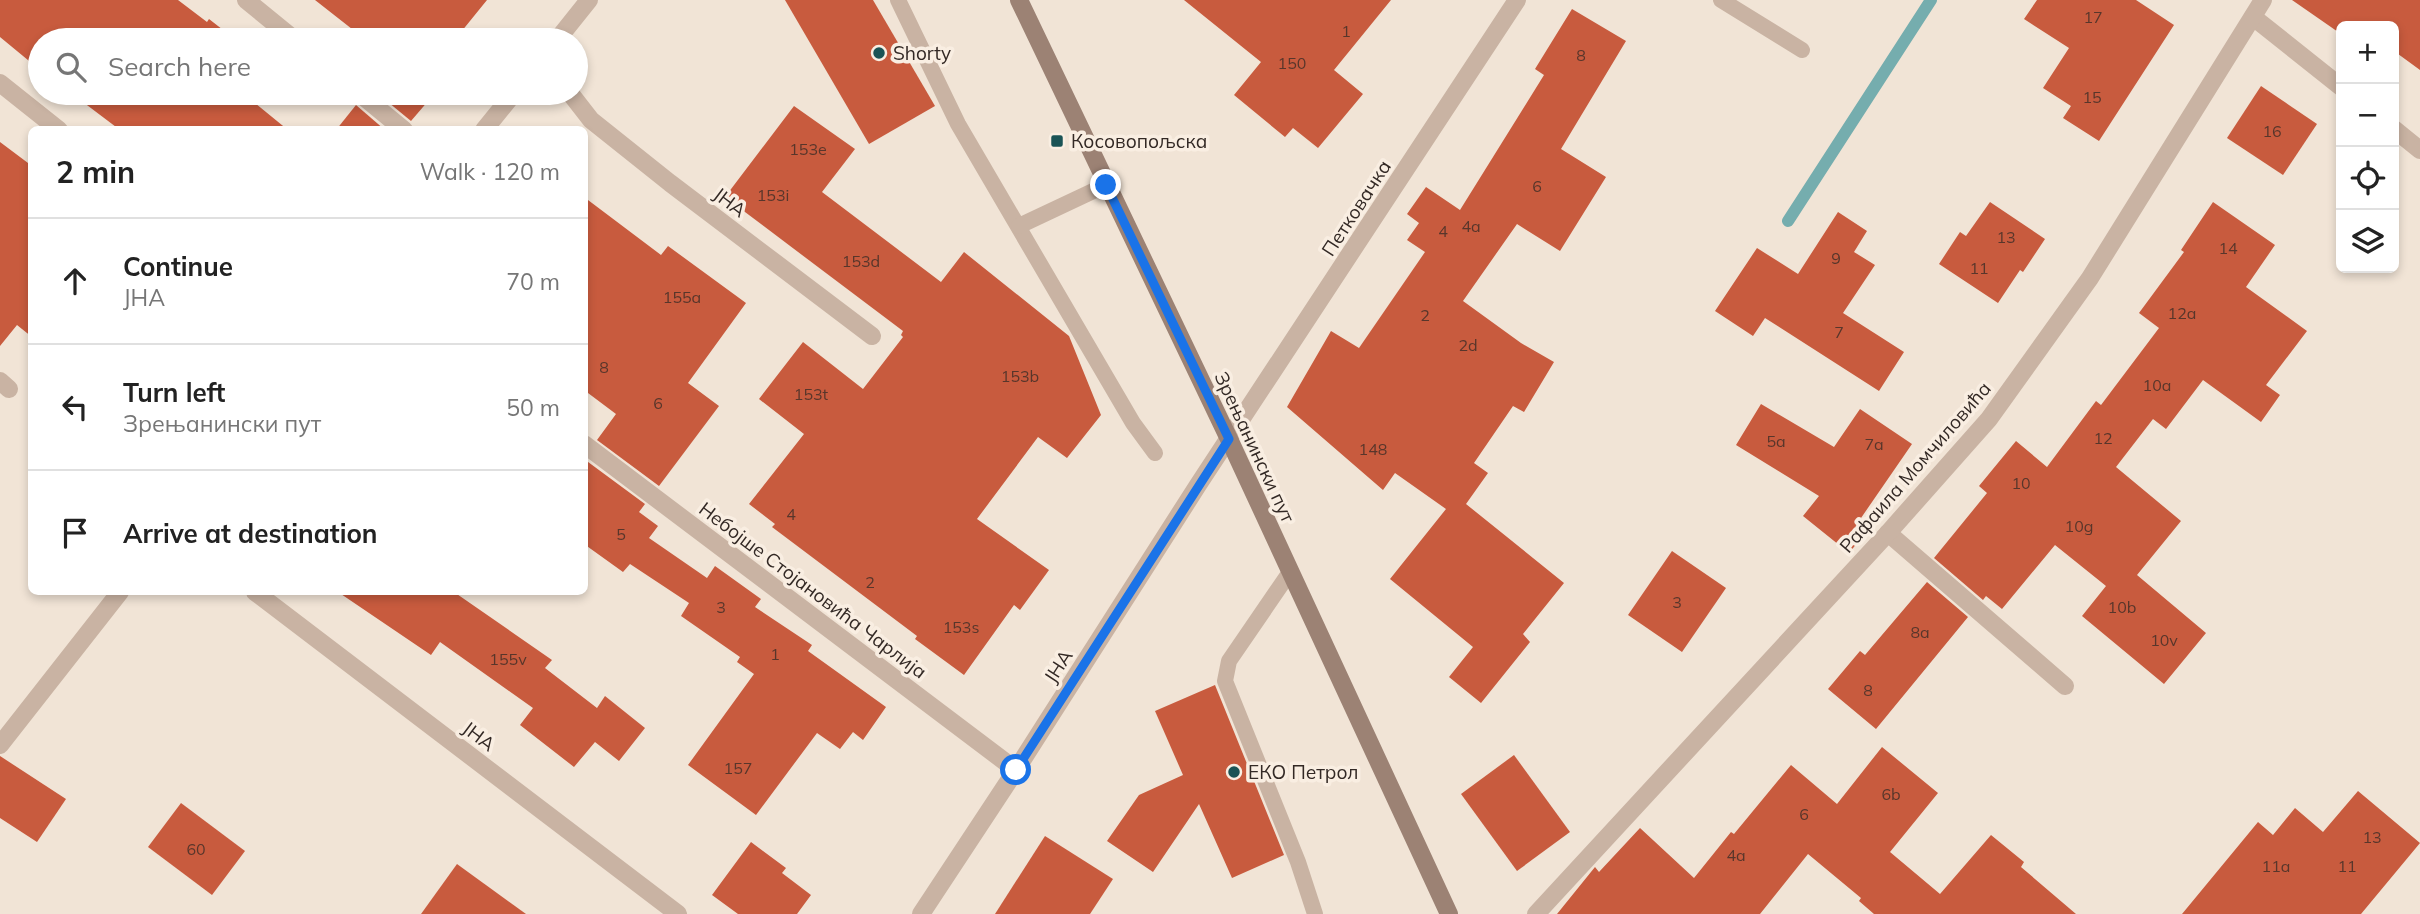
<!DOCTYPE html>
<html lang="en">
<head>
<meta charset="utf-8">
<style>
	body { margin:0; font-family:Mulish,sans-serif; background:#f2f2f2; color:#222 }
	.controls { position:absolute; right:21px; top:21px; display:grid; overflow:hidden; border-radius:10px; box-shadow:0 4px 10px #0003 }
	.controls button { width:63px; height:63px; display:grid; place-items:center; padding:0; border:0; border-bottom:2px solid #e0e0e0; background:#fff; color:#222; font:35px sans-serif }
	.stop { position:absolute; width:21px; height:21px; margin:-16px; border:5px solid #1a73e8; border-radius:50%; background:#fff }
	.stop.end { background:#1a73e8; border-color:#fff; box-shadow:0 2px 7px #0008 }
	.list { margin:0; padding:0; list-style:none }
	h2 { display:flex; justify-content:space-between; align-items:center; height:91px; margin:0; padding:0 28px; font-size:30px }
	h2 small { font-size:23px; font-weight:400; color:#767676 }
	.list li { display:grid; grid-template-columns:46px 1fr auto; gap:21px; align-items:center; box-sizing:border-box; height:126px; padding:0 28px; border-top:2px solid #e0e0e0 }
	.list b { display:block; font-size:26px; white-space:nowrap }
	.list p { margin:0; font-size:23px; white-space:nowrap; color:#767676 }
	.list em { font-size:23px; font-style:normal; color:#767676 }
	.icon { flex:none; width:38px; height:38px; fill:none; stroke:currentColor; stroke-width:2; stroke-linecap:round; stroke-linejoin:round }
	.map { position:relative; flex:none; width:2420px; height:914px; overflow:hidden }
	.search { position:absolute; background:#fff; box-shadow:0 4px 10px #0003; left:28px; top:28px; width:560px; height:77px; display:flex; align-items:center; gap:18px; box-sizing:border-box; padding:0 24px; border-radius:38px; color:#767676; font-size:26px }
	.panel { position:absolute; background:#fff; box-shadow:0 4px 10px #0003; left:28px; top:126px; width:560px; height:469px; border-radius:10px }
	.map>svg:first-child { display:block }
	.lines { fill:none; stroke-linecap:round; stroke-linejoin:round }
	.stream { stroke:#75adae; stroke-width:12 }
	.building { fill:#c85b3e }
	.lane { stroke:#c9b3a3; stroke-width:16 }
	.street { stroke:#c9b3a3; stroke-width:18 }
	.secondary { stroke:#9c8274; stroke-width:18 }
	.route { stroke:#1a73e8; stroke-width:9 }
	.poi-dot { fill:#1a5355; stroke:#f9eee2; stroke-width:2.5 }
	.labels { text-anchor:middle; dominant-baseline:central; stroke-width:7; stroke-linejoin:round; paint-order:stroke }
	.number-label { font-size:16px; fill:#58362b }
	.poi-label { font-size:19px; fill:#332925; stroke:#f9eee2; text-anchor:start }
	.street-label { font-size:19px; fill:#332925; stroke:#f9eee2 }
</style>
</head>
<body>
<div class="map">
<svg width="2420" height="914" viewBox="0 0 2420 914">
	<rect width="100%" height="100%" fill="#f1e4d6"/>
	<g class="lines">
		<polyline class="stream" points="1788,221 1931,0"/>
	</g>
	<g class="building">
		<polygon points="0,0 178,0 207,22 209,19 236,40 40,40 40,70 0,37"/>
		<polygon points="315,0 487,0 457,37 462,40 366,40"/>
		<polygon points="785,0 873,0 935,106 869,144"/>
		<polygon points="1184,0 1391,0 1334,70 1363,94 1318,148 1293,128 1285,137 1234,95 1261,62"/>
		<polygon points="2037,0 2136,0 2174,25 2099,141 2063,118 2071,106 2043,88 2069,48 2024,19"/>
		<polygon points="2292,0 2420,0 2420,70 2394,51 2394,26 2341,26 2341,34"/>
		<polygon points="1572,9 1626,41 1561,149 1606,177 1560,251 1517,224 1463,301 1521,343 1554,362 1524,412 1513,406 1474,463 1488,473 1466,504 1564,583 1523,634 1530,642 1481,703 1449,677 1473,647 1390,579 1446,509 1395,473 1383,490 1287,407 1331,331 1359,348 1425,252 1407,240 1419,223 1407,214 1426,187 1460,210 1544,75 1535,69"/>
		<polygon points="2261,86 2317,124 2283,175 2227,138"/>
		<polygon points="71,93 246,93 244,94 288,130 120,130"/>
		<polygon points="377,93 435,93 411,121"/>
		<polygon points="356,105 385,130 336,130"/>
		<polygon points="794,106 855,149 822,192 941,282 964,252 1069,336 1101,415 1067,458 1038,437 977,519 1049,570 1020,610 1014,605 964,675 915,639 917,636 772,527 775,524 749,504 804,434 759,399 803,342 863,389 903,337 901,335 903,331 725,197"/>
		<polygon points="0,142 32,166 32,337 17,325 0,346"/>
		<polygon points="584,197 661,255 668,246 746,303 688,383 719,406 659,486 597,440 616,414 584,390"/>
		<polygon points="1990,202 2045,239 2023,272 2020,270 1998,303 1939,264 1960,232 1966,236"/>
		<polygon points="2213,202 2275,245 2246,287 2307,331 2266,385 2280,395 2261,422 2203,380 2166,429 2153,419 2116,467 2181,521 2137,575 2206,633 2164,684 2082,616 2106,586 2055,545 2002,609 1986,596 1983,600 1934,558 1987,493 1979,486 2016,441 2047,467 2096,401 2101,405 2159,328 2139,313 2184,252 2181,250"/>
		<polygon points="1838,212 1867,231 1854,252 1875,265 1843,313 1904,352 1879,391 1765,318 1753,336 1715,311 1757,248 1798,274"/>
		<polygon points="1761,404 1834,447 1860,409 1912,444 1861,518 1871,526 1849,553 1803,516 1819,496 1736,445"/>
		<polygon points="584,459 645,504 639,512 658,526 649,538 707,578 715,566 761,599 755,607 812,645 808,651 886,707 863,740 853,732 840,749 817,733 756,815 688,765 754,674 737,662 740,657 681,616 689,603 630,564 623,572 584,544"/>
		<polygon points="1672,551 1726,588 1682,652 1628,615"/>
		<polygon points="1927,582 1968,617 1876,729 1828,689 1860,651 1865,655"/>
		<polygon points="338,592 454,592 552,660 545,668 597,708 605,696 645,728 619,761 595,742 574,767 520,725 533,708 440,642 431,655"/>
		<polygon points="1215,685 1284,855 1232,878 1199,804 1153,872 1107,841 1139,795 1183,775 1155,711"/>
		<polygon points="1882,747 1938,793 1890,852 1940,894 1991,835 2024,862 2021,867 2076,914 1874,914 1859,901 1861,898 1808,854 1760,914 1557,914 1595,867 1599,872 1640,828 1694,878 1731,832 1734,834 1791,765 1837,804"/>
		<polygon points="1514,755 1570,832 1517,871 1461,794"/>
		<polygon points="0,756 66,799 37,842 0,818"/>
		<polygon points="2358,791 2420,843 2361,914 2182,914 2258,822 2273,835 2295,808 2323,832"/>
		<polygon points="181,803 245,851 212,895 148,847"/>
		<polygon points="1045,836 1113,879 1090,914 995,914"/>
		<polygon points="751,842 786,868 782,873 811,895 797,914 738,914 712,895"/>
		<polygon points="457,864 526,914 421,914"/>
	</g>
	<g class="lines">
		<g class="lane">
			<polyline points="898,0 958,124 1133,423 1155,453"/>
			<polyline points="1721,0 1802,50"/>
			<polyline points="1019,226 1106,185"/>
			<polyline points="1290,572 1229,661 1225,681 1298,862 1315,914"/>
		</g>
		<g class="street">
			<polyline points="246,0 295,40"/>
			<polyline points="2253,17 2341,87"/>
			<polyline points="557,40 589,0"/>
			<polyline points="0,83 59,130"/>
			<polyline points="359,93 404,130"/>
			<polyline points="570,93 591,120 670,183 872,336"/>
			<polyline points="2394,129 2420,150"/>
			<polyline points="484,130 514,93"/>
			<polyline points="0,381 9,389"/>
			<polyline points="584,444 1016,770"/>
			<polyline points="1888,533 2065,686"/>
			<polyline points="255,592 678,914"/>
			<polyline points="0,745 120,592"/>
			<polyline points="921,914 1016,770 1198,485 1517,0"/>
			<polyline points="1536,914 1888,533 1989,419 2090,278 2263,0"/>
		</g>
		<polyline class="secondary" points="1019,0 1229,439 1449,914"/>
	</g>
	<g class="lines">
		<polyline class="route" points="1016,770 1229,439 1106,185"/>
	</g>
	<g class="poi-dot">
		<circle cx="879" cy="53" r="7"/>
		<rect x="1050" y="134" width="14" height="14" rx="3.5"/>
		<circle cx="1234" cy="772" r="7"/>
	</g>
	<g class="labels">
		<g class="number-label">
			<text x="2093" y="17">17</text>
			<text x="1346" y="31">1</text>
			<text x="1581" y="55">8</text>
			<text x="1292" y="63">150</text>
			<text x="2092" y="97">15</text>
			<text x="2272" y="131">16</text>
			<text x="808" y="149">153e</text>
			<text x="1537" y="186">6</text>
			<text x="773" y="195">153i</text>
			<text x="1471" y="226">4a</text>
			<text x="1443" y="231">4</text>
			<text x="2006" y="237">13</text>
			<text x="2228" y="248">14</text>
			<text x="1836" y="258">9</text>
			<text x="861" y="261">153d</text>
			<text x="1979" y="268">11</text>
			<text x="682" y="297">155a</text>
			<text x="2182" y="313">12a</text>
			<text x="1425" y="315">2</text>
			<text x="1839" y="332">7</text>
			<text x="1468" y="345">2d</text>
			<text x="604" y="367">8</text>
			<text x="1020" y="376">153b</text>
			<text x="2157" y="385">10a</text>
			<text x="811" y="394">153t</text>
			<text x="658" y="403">6</text>
			<text x="2103" y="438">12</text>
			<text x="1776" y="441">5a</text>
			<text x="1874" y="444">7a</text>
			<text x="1373" y="449">148</text>
			<text x="2021" y="483">10</text>
			<text x="791" y="514">4</text>
			<text x="2079" y="526">10g</text>
			<text x="621" y="534">5</text>
			<text x="870" y="582">2</text>
			<text x="1677" y="602">3</text>
			<text x="721" y="607">3</text>
			<text x="2122" y="607">10b</text>
			<text x="961" y="627">153s</text>
			<text x="1920" y="632">8a</text>
			<text x="2164" y="640">10v</text>
			<text x="775" y="654">1</text>
			<text x="508" y="659">155v</text>
			<text x="1868" y="690">8</text>
			<text x="738" y="768">157</text>
			<text x="1891" y="794">6b</text>
			<text x="1804" y="814">6</text>
			<text x="2372" y="837">13</text>
			<text x="196" y="849">60</text>
			<text x="1736" y="855">4a</text>
			<text x="2276" y="866">11a</text>
			<text x="2347" y="866">11</text>
		</g>
		<g class="poi-label">
			<text x="893" y="53">Shorty</text>
			<text x="1071" y="141">Косовопољска</text>
			<text x="1248" y="772">ЕКО Петрол</text>
		</g>
		<g class="street-label">
			<text transform="translate(730 202) rotate(37)">ЈНА</text>
			<text transform="translate(1356 208) rotate(-57)">Петковачка</text>
			<text transform="translate(1255 447) rotate(65)">Зрењанински пут</text>
			<text transform="translate(1915 467) rotate(-49)">Рафаила Момчиловића</text>
			<text transform="translate(813 590) rotate(37)">Небојше Стојановића Чарлија</text>
			<text transform="translate(1058 666) rotate(-57)">ЈНА</text>
			<text transform="translate(479 736) rotate(37)">ЈНА</text>
		</g>
	</g>
</svg>
<div class="controls">
<button>+</button>
<button>−</button>
<button><svg class="icon" aria-label="locate" viewBox="0 0 24 24"><circle cx="12" cy="12" r="6"/><path d="M12 2v4M12 18v4M2 12h4M18 12h4"/></svg></button>
<button><svg class="icon" aria-label="layers" viewBox="0 0 24 24"><path d="M12 4l9 5-9 5-9-5zM3 14l9 5 9-5"/></svg></button>
</div>
<div class="stop" style="left:1016px;top:770px"></div>
<div class="stop end" style="left:1106px;top:185px"></div>
<div class="search"><svg class="icon" aria-label="search" viewBox="0 0 24 24"><circle cx="10" cy="10" r="6"/><path d="M15 15l6 6"/></svg>Search here</div>
<section class="panel">
<h2>2 min<small>Walk · 120 m</small></h2>
<ul class="list">
<li><svg class="icon" aria-label="ahead" viewBox="0 0 24 24"><path d="M12 20V5M6 11l6-6 6 6"/></svg><div><b>Continue</b><p>ЈНА</p></div><em>70 m</em></li>
<li><svg class="icon" aria-label="left" viewBox="0 0 24 24"><path d="M17 20v-9H6M10 6l-5 5 5 5"/></svg><div><b>Turn left</b><p>Зрењанински пут</p></div><em>50 m</em></li>
<li><svg class="icon" aria-label="arrive" viewBox="0 0 24 24"><path d="M6 21V4h12l-3 4 3 4H6"/></svg><div><b>Arrive at destination</b></div></li>
</ul>
</section>
</div>
</body>
</html>
